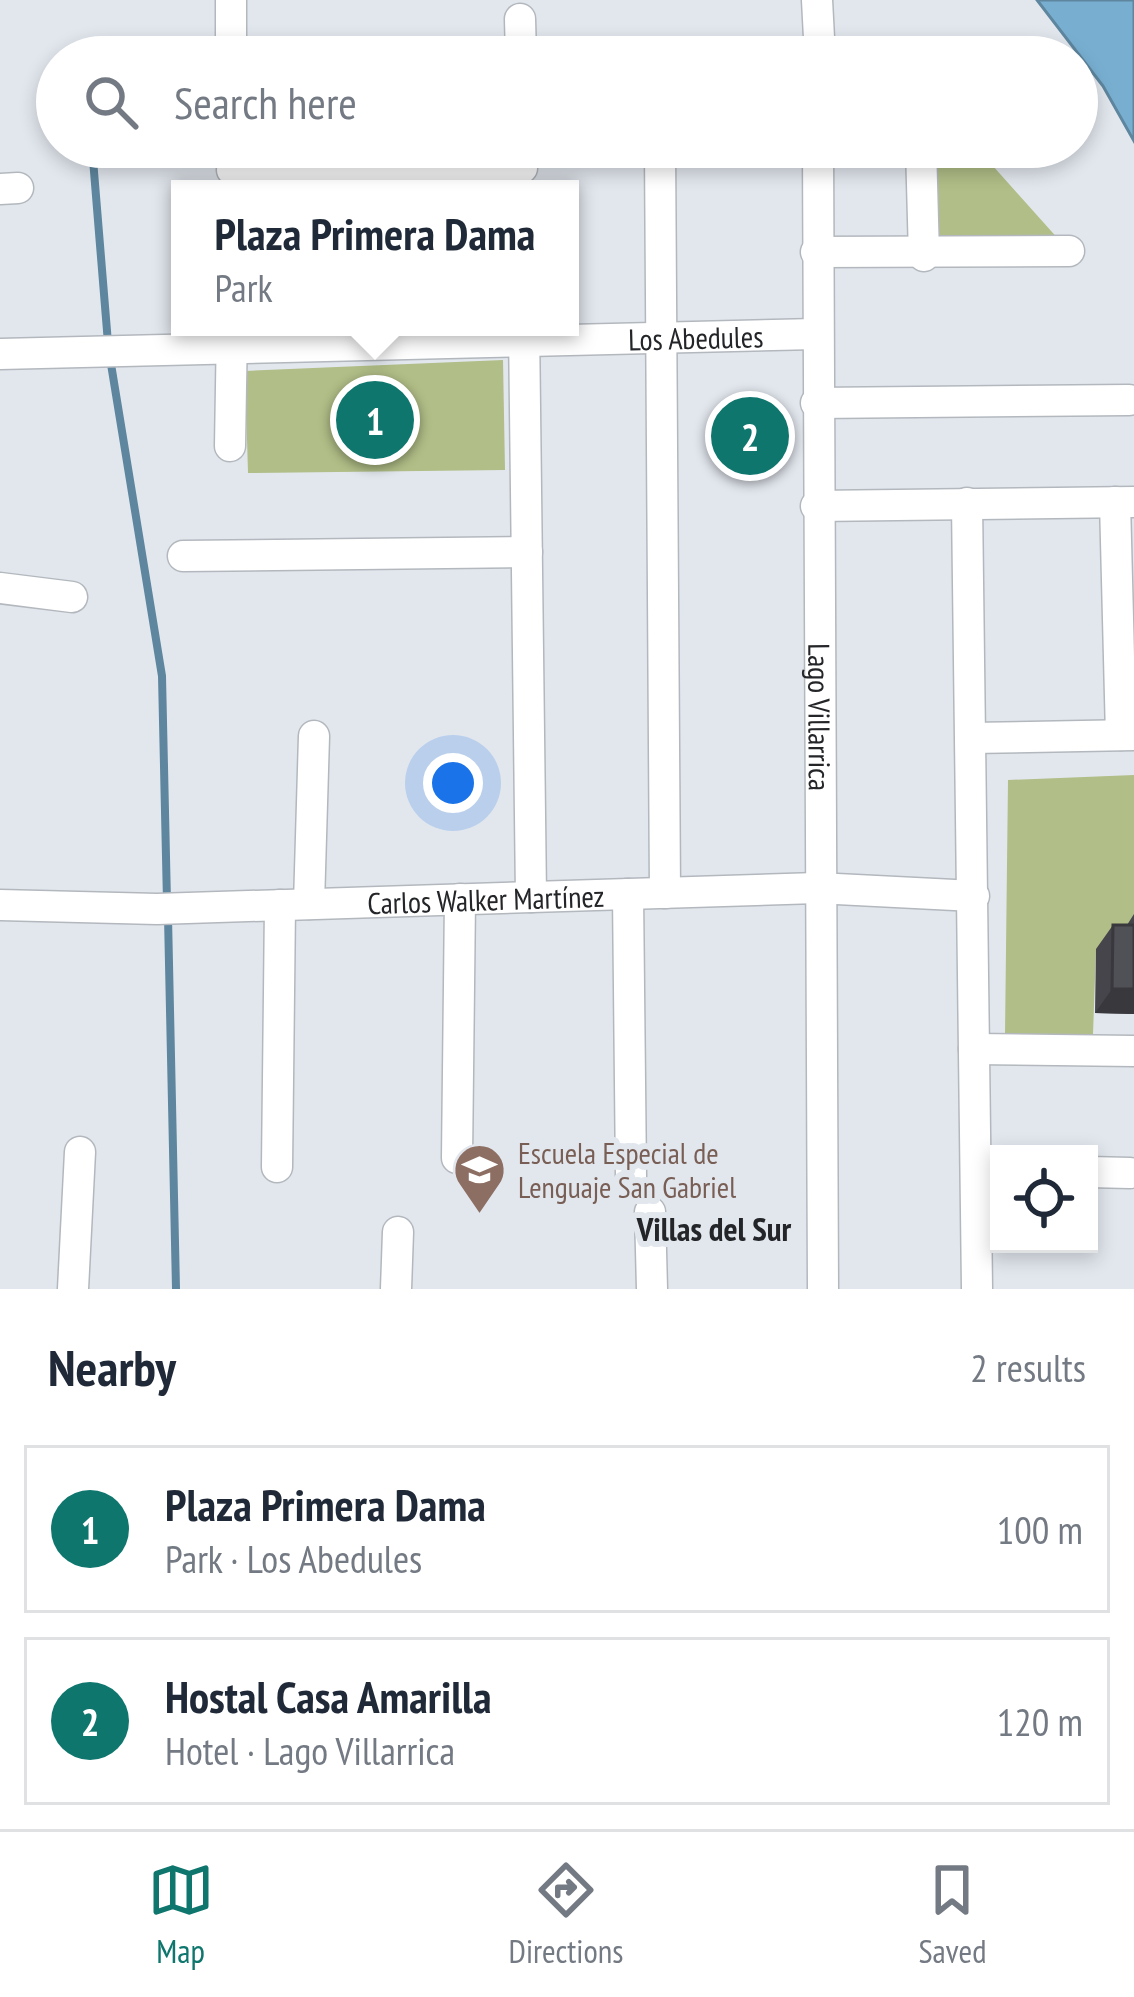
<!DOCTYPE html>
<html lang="en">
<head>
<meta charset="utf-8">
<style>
	body { margin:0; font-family:"PT Sans Narrow",sans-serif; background:#f6f6f7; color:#1f2937 }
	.controls { position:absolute; right:36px; bottom:36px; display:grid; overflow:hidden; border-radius:0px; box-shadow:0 6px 18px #0003 }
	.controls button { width:108px; height:108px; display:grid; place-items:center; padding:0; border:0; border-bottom:3px solid #e0e1e3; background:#fff; color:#1f2937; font:60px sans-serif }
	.you { position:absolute; left:453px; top:783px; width:42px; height:42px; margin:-30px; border:9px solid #fff; border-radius:50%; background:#1a73e8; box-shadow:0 0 0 18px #1a73e833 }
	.badge { display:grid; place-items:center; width:78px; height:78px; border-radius:50%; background:#0f766e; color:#fff; font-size:39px; font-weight:700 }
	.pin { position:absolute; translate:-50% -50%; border:6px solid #fff; box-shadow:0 3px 12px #0006 }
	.popup { position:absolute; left:171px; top:180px; width:408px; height:156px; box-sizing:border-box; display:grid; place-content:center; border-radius:0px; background:#fff; filter:drop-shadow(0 3px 9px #0005); font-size:39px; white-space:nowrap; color:#747a83 }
	.popup b { font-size:45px; color:#1f2937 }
	.popup::after { content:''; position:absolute; left:50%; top:100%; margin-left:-24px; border:24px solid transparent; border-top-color:#fff }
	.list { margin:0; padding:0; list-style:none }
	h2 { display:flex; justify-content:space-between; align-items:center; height:156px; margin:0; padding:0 48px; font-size:51px }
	h2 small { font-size:39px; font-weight:400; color:#747a83 }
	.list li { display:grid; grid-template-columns:78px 1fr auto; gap:36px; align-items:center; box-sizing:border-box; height:168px; margin:0 24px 24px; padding:0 24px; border:3px solid #e0e1e3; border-radius:0px }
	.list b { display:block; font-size:45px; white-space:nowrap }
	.list p { margin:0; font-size:39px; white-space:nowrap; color:#747a83 }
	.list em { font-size:39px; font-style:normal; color:#747a83 }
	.icon { flex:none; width:66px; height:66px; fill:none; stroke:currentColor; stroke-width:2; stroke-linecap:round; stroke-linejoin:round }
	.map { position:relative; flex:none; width:1134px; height:1289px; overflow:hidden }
	.search { position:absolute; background:#fff; box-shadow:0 6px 18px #0003; left:36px; right:36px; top:36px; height:132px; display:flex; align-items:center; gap:30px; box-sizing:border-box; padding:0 42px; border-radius:66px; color:#747a83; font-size:45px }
	.sheet { height:540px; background:#fff }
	nav { display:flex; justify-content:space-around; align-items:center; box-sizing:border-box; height:168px; border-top:3px solid #e0e1e3; background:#fff; font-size:33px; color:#747a83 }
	nav a { display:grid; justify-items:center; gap:6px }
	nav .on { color:#0f766e }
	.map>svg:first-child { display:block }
	.green { fill:#b1be87 }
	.water { fill:#78afd1; stroke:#5e869e; stroke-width:3 }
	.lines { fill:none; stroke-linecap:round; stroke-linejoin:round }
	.stream { stroke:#5e869e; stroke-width:8 }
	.minor-casing { stroke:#b3b8be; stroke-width:33 }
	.minor { stroke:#fff; stroke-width:30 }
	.wall { fill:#45454b }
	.shaded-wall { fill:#38383d }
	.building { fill:#505057; stroke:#38383d; stroke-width:3 }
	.labels { text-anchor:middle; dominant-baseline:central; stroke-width:12; stroke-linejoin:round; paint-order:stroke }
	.street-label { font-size:30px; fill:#232528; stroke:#e2e7ee }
	.education-label { font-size:30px; fill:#785e54; stroke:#e2e7ee; text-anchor:start }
	.neighbourhood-label { font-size:33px; font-weight:bold; fill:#232528; stroke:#e2e7ee }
</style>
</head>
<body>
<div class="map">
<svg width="1134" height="1289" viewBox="0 0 1134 1289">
	<rect width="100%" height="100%" fill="#e2e7ee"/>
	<g class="green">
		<polygon points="921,147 976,147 1069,251 924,256"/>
		<polygon points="503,360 505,470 248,473 245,371"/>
		<polygon points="1134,775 1134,934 1096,950 1093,1034 1005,1034 1008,780"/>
	</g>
	<polygon class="water" points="1037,0 1134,0 1134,141 1103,86"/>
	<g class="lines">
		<g class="stream">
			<polyline points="84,49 85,57"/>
			<polyline points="92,147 108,343"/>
			<polyline points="110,358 162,676 167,902"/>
			<polyline points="168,917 176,1289"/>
		</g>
		<defs>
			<g id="minor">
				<polyline points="231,0 231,57"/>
				<polyline points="817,0 820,57"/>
				<polyline points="520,19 521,57"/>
				<polyline points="660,147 665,893"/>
				<path id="s1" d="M818 147 823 1289"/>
				<polyline points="921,147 924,256"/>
				<polyline points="232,170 522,168"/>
				<polyline points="0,189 18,188"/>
				<polyline points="816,252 1069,251"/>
				<polyline points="524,327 531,897"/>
				<path id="s2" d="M0 354 816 334"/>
				<polyline points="816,403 1129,400"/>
				<polyline points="230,446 232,327"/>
				<polyline points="1115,502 1121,735"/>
				<polyline points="967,503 977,1289"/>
				<polyline points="816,506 1134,502"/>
				<polyline points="183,556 527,552"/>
				<polyline points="0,588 72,597"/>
				<polyline points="971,738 1134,735"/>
				<polyline points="628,894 631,1177"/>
				<polyline points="309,904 314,736"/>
				<path id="s3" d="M0 905 157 909 817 888 974 896"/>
				<polyline points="974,1049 1134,1051"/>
				<polyline points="457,1158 460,899"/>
				<polyline points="277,1167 280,905"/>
				<polyline points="1089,1172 1130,1173"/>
				<polyline points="650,1212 652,1289"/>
				<polyline points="73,1289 80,1152"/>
				<polyline points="396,1289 398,1232"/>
			</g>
		</defs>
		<use href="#minor" class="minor-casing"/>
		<use href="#minor" class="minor"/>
	</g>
	<polygon class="wall" points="1134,914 1134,1014 1095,1013 1096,949 1113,925 1127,925"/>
	<polygon class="shaded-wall" points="1112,989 1134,989 1134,1014 1095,1013"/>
	<polygon class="building" points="1113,925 1134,925 1134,989 1112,989"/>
	<defs>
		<symbol id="school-pin" viewBox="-11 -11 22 30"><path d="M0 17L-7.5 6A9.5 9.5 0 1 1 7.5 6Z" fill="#8d6e63" stroke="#e2e7ee"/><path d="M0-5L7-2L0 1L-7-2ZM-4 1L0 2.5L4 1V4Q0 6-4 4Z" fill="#fff"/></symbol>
	</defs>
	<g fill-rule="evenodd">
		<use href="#school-pin" x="450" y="1140" width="59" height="81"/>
	</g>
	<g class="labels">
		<g class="street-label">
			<text stroke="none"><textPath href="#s2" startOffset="696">Los Abedules</textPath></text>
			<text stroke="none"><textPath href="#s1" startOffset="570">Lago Villarrica</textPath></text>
			<text stroke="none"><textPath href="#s3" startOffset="486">Carlos Walker Martínez</textPath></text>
		</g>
		<g class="education-label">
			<text x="518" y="1152">Escuela Especial de<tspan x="518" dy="34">Lenguaje San Gabriel</tspan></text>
		</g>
		<g class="neighbourhood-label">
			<text x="714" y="1228">Villas del Sur</text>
		</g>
	</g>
</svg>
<div class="controls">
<button><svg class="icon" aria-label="locate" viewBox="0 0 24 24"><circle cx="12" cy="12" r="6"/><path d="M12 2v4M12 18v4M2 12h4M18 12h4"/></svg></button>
</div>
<div class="you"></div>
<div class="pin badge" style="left:375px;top:420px">1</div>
<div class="popup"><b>Plaza Primera Dama</b>Park</div>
<div class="pin badge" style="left:750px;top:436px">2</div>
<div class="search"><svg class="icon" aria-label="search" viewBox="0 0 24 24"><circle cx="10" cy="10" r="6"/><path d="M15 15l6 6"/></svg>Search here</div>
</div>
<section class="sheet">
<h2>Nearby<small>2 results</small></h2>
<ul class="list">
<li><span class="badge">1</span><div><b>Plaza Primera Dama</b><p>Park · Los Abedules</p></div><em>100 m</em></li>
<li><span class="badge">2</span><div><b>Hostal Casa Amarilla</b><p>Hotel · Lago Villarrica</p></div><em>120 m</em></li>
</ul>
</section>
<nav>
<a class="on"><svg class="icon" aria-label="map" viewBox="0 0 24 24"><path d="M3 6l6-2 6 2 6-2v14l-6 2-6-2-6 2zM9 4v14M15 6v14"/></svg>Map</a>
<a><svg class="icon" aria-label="directions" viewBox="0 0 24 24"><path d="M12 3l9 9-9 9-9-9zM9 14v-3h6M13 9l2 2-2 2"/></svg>Directions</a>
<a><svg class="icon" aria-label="saved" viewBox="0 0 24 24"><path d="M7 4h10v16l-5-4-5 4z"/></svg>Saved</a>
</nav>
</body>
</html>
